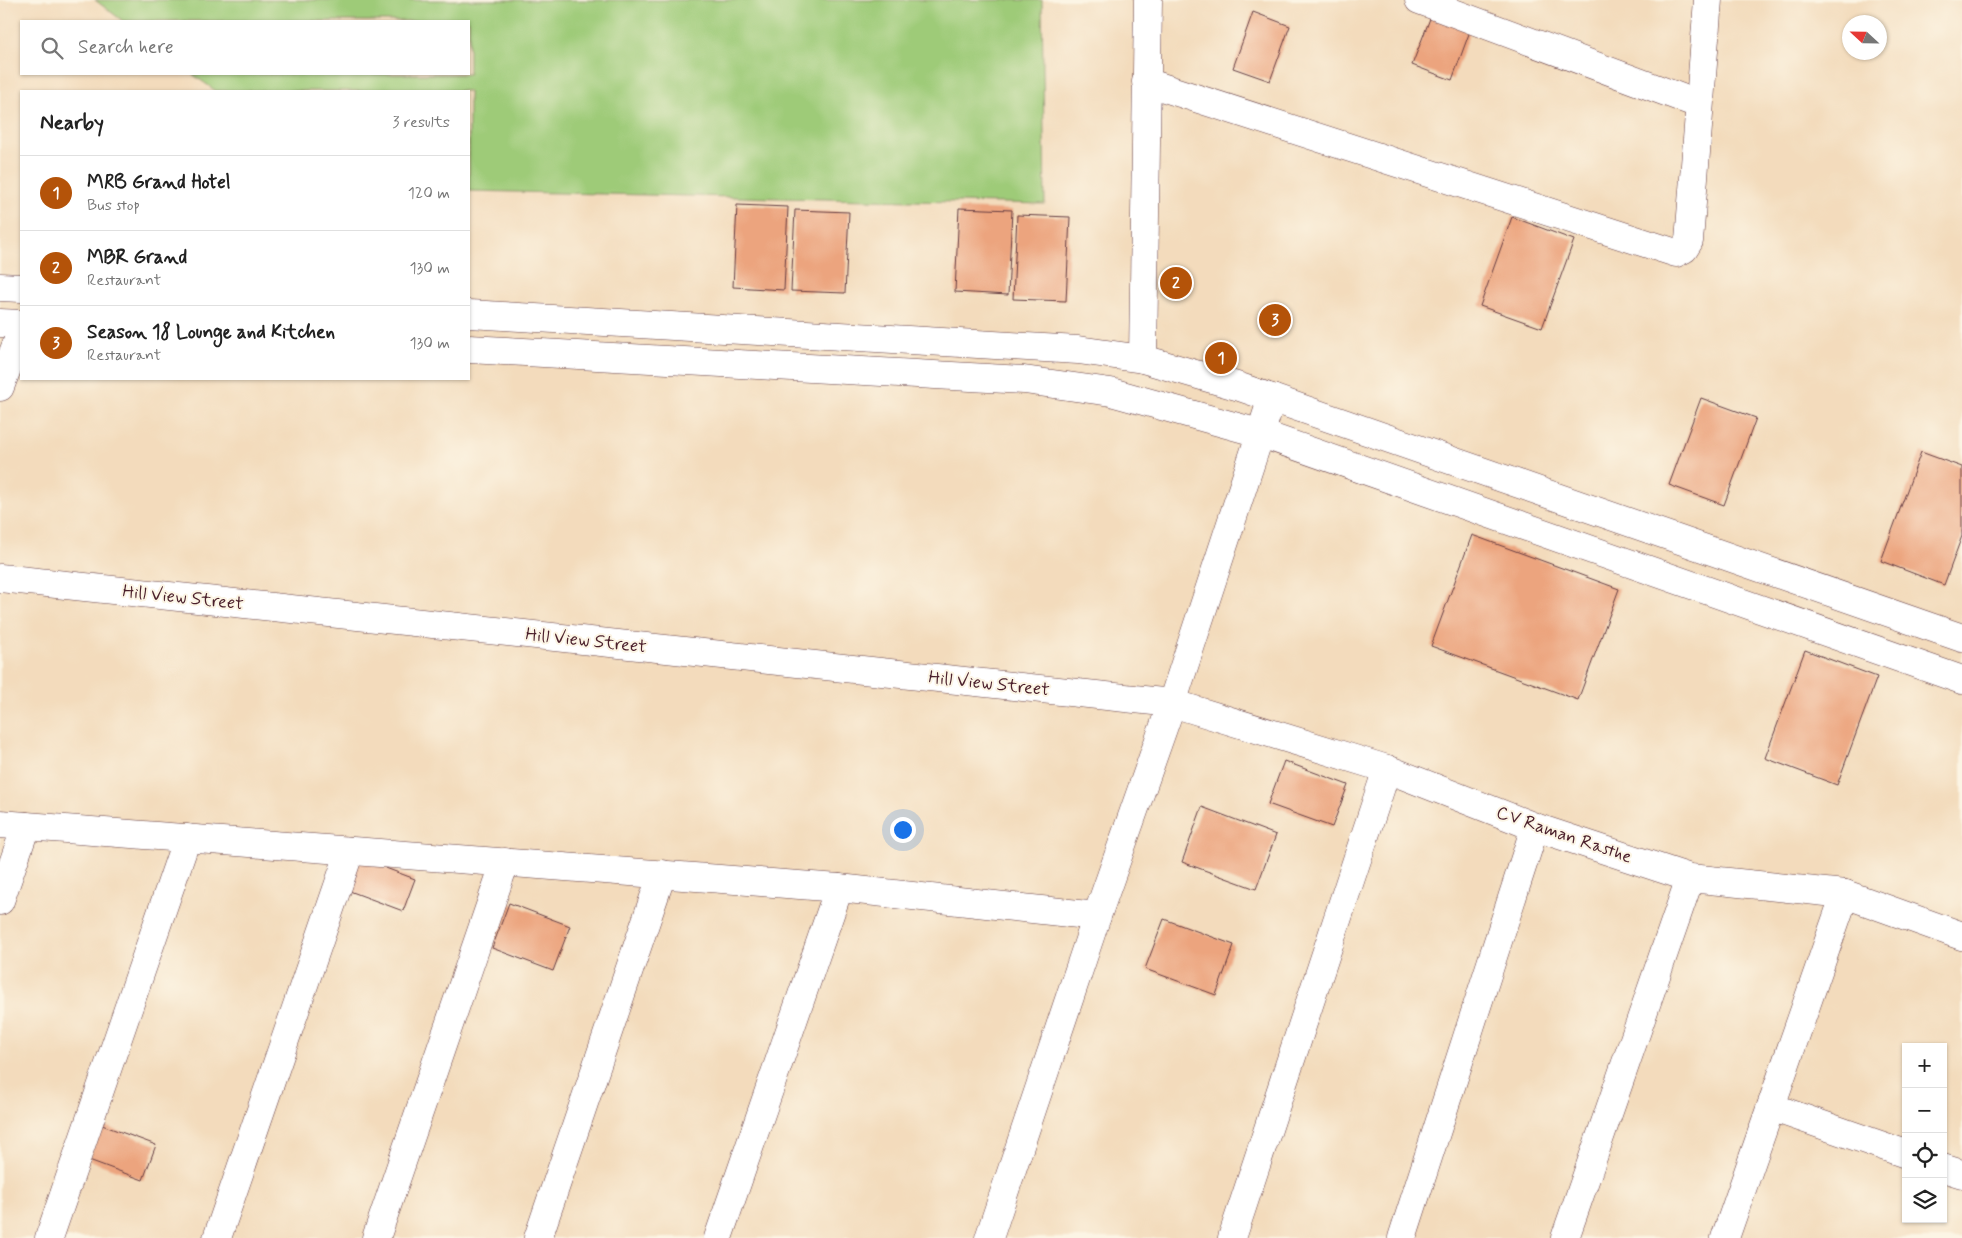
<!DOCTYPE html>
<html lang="en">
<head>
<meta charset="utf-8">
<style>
	body { margin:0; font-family:Mynerve,sans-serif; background:#f6f6f6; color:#222 }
	.controls { position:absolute; right:15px; bottom:15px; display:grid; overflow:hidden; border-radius:0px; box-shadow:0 1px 4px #0004 }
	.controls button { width:45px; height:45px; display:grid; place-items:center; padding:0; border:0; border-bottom:1px solid #e0e0e0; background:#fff; color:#222; font:25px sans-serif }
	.compass { position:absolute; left:1842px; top:15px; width:45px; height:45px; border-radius:50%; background:#fff; box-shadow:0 1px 4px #0004; rotate:292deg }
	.you { position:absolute; left:902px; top:829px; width:18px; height:18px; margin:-12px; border:4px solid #fff; border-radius:50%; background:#1a73e8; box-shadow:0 0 0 8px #1a73e833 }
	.badge { display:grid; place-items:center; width:32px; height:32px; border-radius:50%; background:#b45309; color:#fff; font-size:16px; font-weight:700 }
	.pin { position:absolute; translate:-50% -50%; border:2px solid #fff; box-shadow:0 1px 5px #0006 }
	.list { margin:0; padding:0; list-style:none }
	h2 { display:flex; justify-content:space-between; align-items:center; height:65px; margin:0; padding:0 20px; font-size:21px }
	h2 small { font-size:16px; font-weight:400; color:#767676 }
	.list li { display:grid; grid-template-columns:32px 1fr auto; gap:15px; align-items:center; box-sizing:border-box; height:75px; padding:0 20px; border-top:1px solid #e0e0e0 }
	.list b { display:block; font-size:19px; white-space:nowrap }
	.list p { margin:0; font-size:16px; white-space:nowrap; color:#767676 }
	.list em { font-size:16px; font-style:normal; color:#767676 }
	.icon { flex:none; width:28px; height:28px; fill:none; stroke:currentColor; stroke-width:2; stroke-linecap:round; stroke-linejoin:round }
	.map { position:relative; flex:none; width:1962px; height:1238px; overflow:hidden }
	.search { position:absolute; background:#fff; box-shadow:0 1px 4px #0004; left:20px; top:20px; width:450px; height:55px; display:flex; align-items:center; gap:12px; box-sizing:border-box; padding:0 18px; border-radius:0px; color:#767676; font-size:19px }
	.panel { position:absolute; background:#fff; box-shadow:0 1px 4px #0004; left:20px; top:90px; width:450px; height:290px; border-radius:0px }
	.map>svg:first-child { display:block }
	.green { fill:#9ecb78; stroke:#747552 }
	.building { fill:#eca47e }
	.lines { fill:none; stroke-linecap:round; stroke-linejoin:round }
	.minor-casing { stroke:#633b41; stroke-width:29 }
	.major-casing { stroke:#633b41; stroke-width:29 }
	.minor { stroke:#fff; stroke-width:28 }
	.major { stroke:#fff; stroke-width:28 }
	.labels { text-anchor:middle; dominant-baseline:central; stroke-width:4; stroke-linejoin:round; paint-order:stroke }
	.street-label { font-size:18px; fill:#4a1f2b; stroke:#fcf5e5 }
</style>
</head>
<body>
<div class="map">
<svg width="1962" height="1238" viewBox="0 0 1962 1238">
	<rect width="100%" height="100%" fill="#fcf5e5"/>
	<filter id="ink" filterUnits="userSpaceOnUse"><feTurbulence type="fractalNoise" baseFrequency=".02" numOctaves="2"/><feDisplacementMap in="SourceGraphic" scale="10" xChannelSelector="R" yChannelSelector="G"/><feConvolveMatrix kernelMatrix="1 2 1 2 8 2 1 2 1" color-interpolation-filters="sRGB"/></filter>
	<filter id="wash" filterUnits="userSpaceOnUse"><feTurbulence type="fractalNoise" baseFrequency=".0096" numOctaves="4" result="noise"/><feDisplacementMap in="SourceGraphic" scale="20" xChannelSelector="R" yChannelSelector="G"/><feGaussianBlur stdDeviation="1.12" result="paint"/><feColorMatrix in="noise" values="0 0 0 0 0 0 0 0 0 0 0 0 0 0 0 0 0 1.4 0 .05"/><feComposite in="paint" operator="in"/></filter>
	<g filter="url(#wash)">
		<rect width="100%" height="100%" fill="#f3dbbc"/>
		<polygon class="green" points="95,0 1042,0 1045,204 469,191 469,91 216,91 192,74 469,74 469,21 123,21"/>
		<g id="blocks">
			<g class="building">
				<polygon points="1253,12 1290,26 1270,81 1233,68"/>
				<polygon points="1431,16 1470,31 1452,80 1412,65"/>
				<polygon points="737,205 788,207 784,290 733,287"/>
				<polygon points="959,208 1012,210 1008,295 955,292"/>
				<polygon points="795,210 849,212 845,293 791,291"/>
				<polygon points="1017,215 1070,217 1066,301 1013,299"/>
				<polygon points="1512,217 1574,240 1542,328 1480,306"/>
				<polygon points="1701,398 1756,418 1724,505 1669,485"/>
				<polygon points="1921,452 1962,467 1962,536 1944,585 1881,561"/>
				<polygon points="1472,535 1619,589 1578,700 1431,646"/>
				<polygon points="1805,650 1877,677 1837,785 1765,758"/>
				<polygon points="1284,761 1348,785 1332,827 1268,804"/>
				<polygon points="1202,807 1276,835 1256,889 1182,862"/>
				<polygon points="359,858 415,879 403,911 347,890"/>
				<polygon points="509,903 570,926 553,971 492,948"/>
				<polygon points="1164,919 1234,945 1216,995 1145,969"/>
				<polygon points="102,1125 156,1145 143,1180 89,1160"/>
			</g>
		</g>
	</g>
	<g filter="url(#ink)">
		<use href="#blocks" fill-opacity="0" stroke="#633b41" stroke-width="1"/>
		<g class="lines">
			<defs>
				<g id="minor">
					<polyline points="1419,0 1698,104"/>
					<polyline points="1146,82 1676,253 1684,249 1689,241 1708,0"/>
					<polyline points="1143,359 1148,0"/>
					<polyline points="0,387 21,332"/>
					<polyline points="0,578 1172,703 1387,769 1535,827 1690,878 1845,894 1962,936"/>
					<polyline points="0,824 839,888 1097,916"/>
					<polyline points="0,901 26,826"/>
					<polyline points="1771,1107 1906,1154"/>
					<polyline points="1943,1168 1962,1174"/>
					<polyline points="49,1238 187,838"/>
					<polyline points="217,1238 350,851"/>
					<polyline points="376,1238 505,862"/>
					<polyline points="538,1238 662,874"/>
					<polyline points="718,1238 839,888"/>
					<polyline points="989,1238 1097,916 1172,703 1272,398"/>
					<polyline points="1232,1238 1387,769"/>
					<polyline points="1402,1238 1535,827"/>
					<polyline points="1565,1238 1690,878"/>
					<polyline points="1725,1238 1845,894"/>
				</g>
				<g id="major">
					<polyline points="0,287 21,288"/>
					<polyline points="469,314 1078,350 1143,359 1240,387 1962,638"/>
					<polyline points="0,323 21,324"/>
					<polyline points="469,349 1024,380 1111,392 1259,433 1962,680"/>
				</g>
			</defs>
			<use href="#minor" class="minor-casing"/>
			<use href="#major" class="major-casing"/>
			<use href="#minor" class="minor"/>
			<use href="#major" class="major"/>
		</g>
	</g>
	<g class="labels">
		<g class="street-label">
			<text transform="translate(183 598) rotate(6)">Hill View Street</text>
			<text transform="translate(586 641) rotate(6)">Hill View Street</text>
			<text transform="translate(989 684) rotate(6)">Hill View Street</text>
			<text transform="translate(1564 835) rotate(19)">CV Raman Rasthe</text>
		</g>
	</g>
</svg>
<div class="controls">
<button>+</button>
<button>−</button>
<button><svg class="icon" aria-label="locate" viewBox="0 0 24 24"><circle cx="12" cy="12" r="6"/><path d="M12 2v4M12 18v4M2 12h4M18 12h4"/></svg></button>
<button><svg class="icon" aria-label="layers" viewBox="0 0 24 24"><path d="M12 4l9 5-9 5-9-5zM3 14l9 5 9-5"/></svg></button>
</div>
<svg class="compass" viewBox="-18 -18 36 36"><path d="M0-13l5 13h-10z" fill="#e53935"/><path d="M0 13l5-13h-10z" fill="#767676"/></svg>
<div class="you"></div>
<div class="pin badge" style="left:1221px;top:358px">1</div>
<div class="pin badge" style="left:1176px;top:283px">2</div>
<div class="pin badge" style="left:1275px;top:320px">3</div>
<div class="search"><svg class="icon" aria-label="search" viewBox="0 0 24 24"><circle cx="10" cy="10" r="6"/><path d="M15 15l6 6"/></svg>Search here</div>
<section class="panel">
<h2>Nearby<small>3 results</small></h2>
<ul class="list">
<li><span class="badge">1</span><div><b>MRB Grand Hotel</b><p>Bus stop</p></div><em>120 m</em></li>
<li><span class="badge">2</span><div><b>MBR Grand</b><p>Restaurant</p></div><em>130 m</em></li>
<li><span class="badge">3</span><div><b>Season 18 Lounge and Kitchen</b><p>Restaurant</p></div><em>130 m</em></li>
</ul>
</section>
</div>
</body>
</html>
